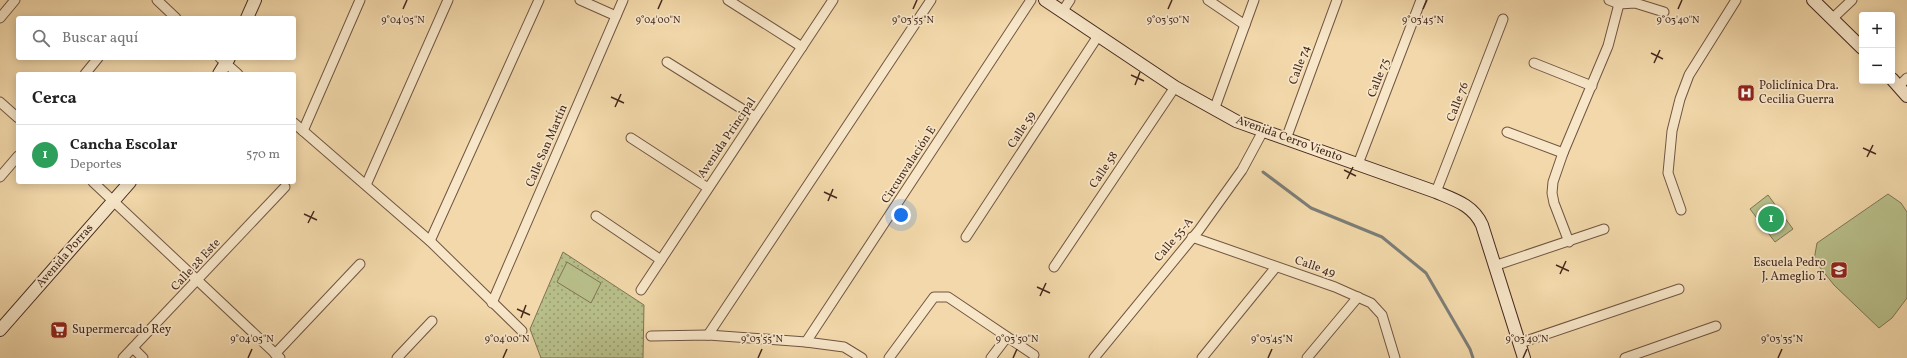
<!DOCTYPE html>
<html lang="es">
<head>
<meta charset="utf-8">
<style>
	body { margin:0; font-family:Vollkorn,serif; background:#f2f2f2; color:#222 }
	.controls { position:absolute; right:12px; top:12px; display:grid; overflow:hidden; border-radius:4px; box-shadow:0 2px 10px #0003 }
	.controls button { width:36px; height:36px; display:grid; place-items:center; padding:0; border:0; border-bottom:1px solid #e0e0e0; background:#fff; color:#222; font:20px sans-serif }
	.you { position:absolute; left:901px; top:215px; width:14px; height:14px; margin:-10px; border:3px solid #fff; border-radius:50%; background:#1a73e8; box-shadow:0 0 0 6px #1a73e833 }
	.badge { display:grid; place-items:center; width:26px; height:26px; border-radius:50%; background:#ea580c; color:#fff; font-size:13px; font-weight:700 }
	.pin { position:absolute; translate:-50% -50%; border:2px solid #fff; box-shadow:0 1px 4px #0006 }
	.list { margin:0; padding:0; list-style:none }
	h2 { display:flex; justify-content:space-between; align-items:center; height:52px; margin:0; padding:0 16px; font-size:17px }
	h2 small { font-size:13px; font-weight:400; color:#767676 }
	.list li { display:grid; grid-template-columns:26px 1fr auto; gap:12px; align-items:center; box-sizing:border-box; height:60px; padding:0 16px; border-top:1px solid #e0e0e0 }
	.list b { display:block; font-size:15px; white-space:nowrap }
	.list p { margin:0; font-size:13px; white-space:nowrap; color:#767676 }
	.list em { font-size:13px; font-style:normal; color:#767676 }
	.icon { flex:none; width:22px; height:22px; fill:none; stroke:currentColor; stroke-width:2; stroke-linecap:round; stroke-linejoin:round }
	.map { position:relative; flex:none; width:1907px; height:358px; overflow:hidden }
	.search { position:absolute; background:#fff; box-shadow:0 2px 10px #0003; left:16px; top:16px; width:280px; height:44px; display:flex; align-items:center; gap:10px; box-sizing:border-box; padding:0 14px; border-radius:4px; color:#767676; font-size:15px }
	.panel { position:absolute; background:#fff; box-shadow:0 2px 10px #0003; left:16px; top:72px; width:280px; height:112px; border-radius:4px }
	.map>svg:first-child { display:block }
	.park { fill:url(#park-dots); stroke:#7f7454 }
	.pitch { fill:#b8bf8a; stroke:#7f7454 }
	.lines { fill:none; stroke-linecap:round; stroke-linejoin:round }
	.stream { stroke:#7c7e79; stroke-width:3 }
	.street-casing { stroke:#715542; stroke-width:11 }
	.secondary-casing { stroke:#46291f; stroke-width:14 }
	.street { stroke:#f7e6c8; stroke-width:9 }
	.secondary { stroke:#f7e6c8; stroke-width:12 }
	.ticks { fill:none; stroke:#46291f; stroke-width:1.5 }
	.labels { text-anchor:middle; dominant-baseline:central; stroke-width:3.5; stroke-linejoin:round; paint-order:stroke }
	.street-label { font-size:12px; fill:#46291f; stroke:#f7e6c8 }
	.poi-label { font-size:12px; fill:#46291f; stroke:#f7e6c8; text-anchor:start }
	.ticks-label { font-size:10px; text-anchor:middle; fill:#46291f; stroke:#f7e6c8; stroke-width:3.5; stroke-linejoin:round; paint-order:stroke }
</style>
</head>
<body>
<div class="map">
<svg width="1907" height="358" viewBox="0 0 1907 358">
	<defs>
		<pattern id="park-dots" width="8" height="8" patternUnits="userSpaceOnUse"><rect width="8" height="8" fill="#b8bf8a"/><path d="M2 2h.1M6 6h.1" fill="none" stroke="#979b70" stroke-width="1.8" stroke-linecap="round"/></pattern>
	</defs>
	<rect width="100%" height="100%" fill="#f2d8aa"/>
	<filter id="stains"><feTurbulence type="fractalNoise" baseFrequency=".005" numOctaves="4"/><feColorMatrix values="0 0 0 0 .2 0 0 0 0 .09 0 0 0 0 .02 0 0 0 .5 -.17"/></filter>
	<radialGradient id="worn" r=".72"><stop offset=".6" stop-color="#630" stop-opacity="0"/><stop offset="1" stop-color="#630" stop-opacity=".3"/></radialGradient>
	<polygon class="park" points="563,252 644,305 643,358 541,358 530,329"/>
	<g class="pitch">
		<polygon points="1888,194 1901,203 1907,212 1907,298 1892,318 1879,328 1834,285 1814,260 1817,243"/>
		<polygon points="1768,195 1793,229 1775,242 1750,209"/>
		<polygon points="567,262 601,283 591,303 557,282"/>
	</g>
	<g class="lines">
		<polyline class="stream" points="1263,172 1311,208 1382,237 1426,273 1470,349 1473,358"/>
		<defs>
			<g id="street">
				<polyline points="157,0 176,18"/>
				<polyline points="580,0 616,16"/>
				<polyline points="728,0 802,47"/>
				<polyline points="1208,0 1245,25"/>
				<polyline points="1609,0 1619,4 1635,3 1664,12"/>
				<polyline points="1062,12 1070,0"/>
				<polyline points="0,18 15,0"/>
				<polyline points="1833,18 1852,0"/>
				<polyline points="220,58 238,74"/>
				<polyline points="667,62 755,117"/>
				<polyline points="1534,63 1592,86"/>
				<polyline points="85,74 98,58"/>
				<polyline points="1899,86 1907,78"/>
				<polyline points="0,102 18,118"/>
				<polyline points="1214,110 1254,0"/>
				<polyline points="294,123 430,241 522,331"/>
				<polyline points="303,131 360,0"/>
				<polyline points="1507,132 1563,153"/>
				<polyline points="631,138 708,188"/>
				<polyline points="1286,139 1337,0"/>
				<polyline points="1358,164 1421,0"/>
				<polyline points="0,177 18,156"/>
				<polyline points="93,182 280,358"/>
				<polyline points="366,185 448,0"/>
				<polyline points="1436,192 1503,19"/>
				<polyline points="1681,210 1668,173 1672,131 1680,99 1689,75 1736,0"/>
				<polyline points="596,216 661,260"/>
				<polyline points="966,237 1098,36"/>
				<polyline points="1192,237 1335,287 1371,303 1382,315 1395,358"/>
				<polyline points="430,241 539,0"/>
				<polyline points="1569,242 1554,203 1552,193 1553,182 1563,153 1608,46 1619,4"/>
				<polyline points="1494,266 1604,229"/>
				<polyline points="1054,267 1175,87"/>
				<polyline points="641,290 833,0"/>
				<polyline points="492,303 623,0"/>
				<polyline points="708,335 931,0"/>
				<polyline points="651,336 708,335 806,342 844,347 862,358"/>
				<polyline points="806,342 1031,0"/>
				<polyline points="1520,343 1679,289"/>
				<polyline points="133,348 143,358"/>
				<polyline points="275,354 360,264"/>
				<polyline points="123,358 285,187"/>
				<polyline points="397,358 432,321"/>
				<polyline points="889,358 934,297 948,297 1034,355"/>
				<polyline points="991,358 1007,337"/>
				<polyline points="1094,358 1199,230 1242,170 1263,131"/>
				<polyline points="1202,358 1276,267"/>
				<polyline points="1307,358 1358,297"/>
				<polyline points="1625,358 1716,326"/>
			</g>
			<g id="secondary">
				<path d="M1045 0 1175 87 1236 121 1436 192C1455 200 1473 205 1482 225L1524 358"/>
				<polyline points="1813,0 1862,48"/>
				<polyline points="247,18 255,0"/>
				<polyline points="219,74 229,58"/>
				<polyline points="1892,79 1907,96"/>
				<polyline points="0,330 130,182"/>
			</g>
		</defs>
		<use href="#street" class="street-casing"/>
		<use href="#secondary" class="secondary-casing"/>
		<use href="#street" class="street"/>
		<use href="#secondary" class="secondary"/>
	</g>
	<path class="ticks" d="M403 9 407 0M658 9 662 0M913 9 917 0M1168 9 1172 0M1423 9 1427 0M1678 9 1682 0M1651 53 1663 59M1654 63 1660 50M1131 75 1144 81M1135 85 1140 72M611 97 624 103M615 107 621 94M1863 148 1876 154M1867 157 1873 145M1344 170 1356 176M1347 179 1353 167M824 192 837 198M828 201 833 189M304 214 317 220M308 223 314 211M1556 265 1569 271M1560 274 1566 261M1037 287 1050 293M1040 296 1046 283M517 309 530 315M521 318 526 305M248 358 252 349M503 358 507 349M758 358 762 349M1013 358 1017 349M1268 358 1272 349M1523 358 1527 349M1778 358 1782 349"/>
	<defs>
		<symbol id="hospital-square" viewBox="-11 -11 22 22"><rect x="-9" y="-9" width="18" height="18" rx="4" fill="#8f2418" stroke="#f7e6c8"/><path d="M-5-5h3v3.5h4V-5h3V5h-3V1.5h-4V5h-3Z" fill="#fff"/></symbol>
		<symbol id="school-square" viewBox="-11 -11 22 22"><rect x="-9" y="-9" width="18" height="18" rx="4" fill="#8f2418" stroke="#f7e6c8"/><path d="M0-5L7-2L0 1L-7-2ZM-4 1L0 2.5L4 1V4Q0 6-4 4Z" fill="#fff"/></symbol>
		<symbol id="supermarket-square" viewBox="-11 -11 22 22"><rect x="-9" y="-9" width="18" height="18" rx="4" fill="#8f2418" stroke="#f7e6c8"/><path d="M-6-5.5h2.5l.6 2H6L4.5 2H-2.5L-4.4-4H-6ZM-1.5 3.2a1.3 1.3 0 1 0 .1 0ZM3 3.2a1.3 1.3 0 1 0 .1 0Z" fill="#fff"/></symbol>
	</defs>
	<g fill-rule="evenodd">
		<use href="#hospital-square" x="1736" y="83" width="20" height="20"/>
		<use href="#school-square" x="1829" y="260" width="20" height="20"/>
		<use href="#supermarket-square" x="49" y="320" width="20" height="20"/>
	</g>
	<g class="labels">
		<g class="street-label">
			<text transform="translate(1300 65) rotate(-70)">Calle 74</text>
			<text transform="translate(1379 78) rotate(-69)">Calle 75</text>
			<text transform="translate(1458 102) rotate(-69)">Calle 76</text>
			<text transform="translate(1022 130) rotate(-57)">Calle 59</text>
			<text transform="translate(727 138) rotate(-56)">Avenida Principal</text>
			<text transform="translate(1289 139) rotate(20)">Avenida Cerro Viento</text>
			<text transform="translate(547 146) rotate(-67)">Calle San Martín</text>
			<text transform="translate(909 165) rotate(-57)">Circunvalación E</text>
			<text transform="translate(1104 170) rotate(-56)">Calle 58</text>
			<text transform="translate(1174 240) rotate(-50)">Calle 55-A</text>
			<text transform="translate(65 256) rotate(-49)">Avenida Porras</text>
			<text transform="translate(196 265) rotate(-47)">Calle 28 Este</text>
			<text transform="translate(1315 267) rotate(19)">Calle 49</text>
		</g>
		<g class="poi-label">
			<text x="1759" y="86">Policlínica Dra.<tspan x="1759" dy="14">Cecilia Guerra</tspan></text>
			<text x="1826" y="263" text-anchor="end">Escuela Pedro<tspan x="1826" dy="14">J. Ameglio T.</tspan></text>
			<text x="72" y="330">Supermercado Rey</text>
		</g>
	</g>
	<g class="ticks-label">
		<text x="1678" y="23">9°03'40"N</text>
		<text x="403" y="23">9°04'05"N</text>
		<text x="658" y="23">9°04'00"N</text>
		<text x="913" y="23">9°03'55"N</text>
		<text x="1168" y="23">9°03'50"N</text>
		<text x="1423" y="23">9°03'45"N</text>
		<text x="252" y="342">9°04'05"N</text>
		<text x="507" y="342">9°04'00"N</text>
		<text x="762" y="342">9°03'55"N</text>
		<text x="1017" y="342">9°03'50"N</text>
		<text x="1272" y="342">9°03'45"N</text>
		<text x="1527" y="342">9°03'40"N</text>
		<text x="1782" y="342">9°03'35"N</text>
	</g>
	<rect width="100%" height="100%" filter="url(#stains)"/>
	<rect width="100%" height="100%" fill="url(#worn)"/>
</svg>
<div class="controls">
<button>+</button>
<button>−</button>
</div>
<div class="you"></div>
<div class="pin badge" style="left:1771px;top:219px;background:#2e9e5b">1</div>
<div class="search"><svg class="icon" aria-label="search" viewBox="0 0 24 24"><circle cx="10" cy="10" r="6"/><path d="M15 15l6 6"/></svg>Buscar aquí</div>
<section class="panel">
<h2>Cerca<small></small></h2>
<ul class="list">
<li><span class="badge" style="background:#2e9e5b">1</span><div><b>Cancha Escolar</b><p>Deportes</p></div><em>570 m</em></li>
</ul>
</section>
</div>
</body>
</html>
